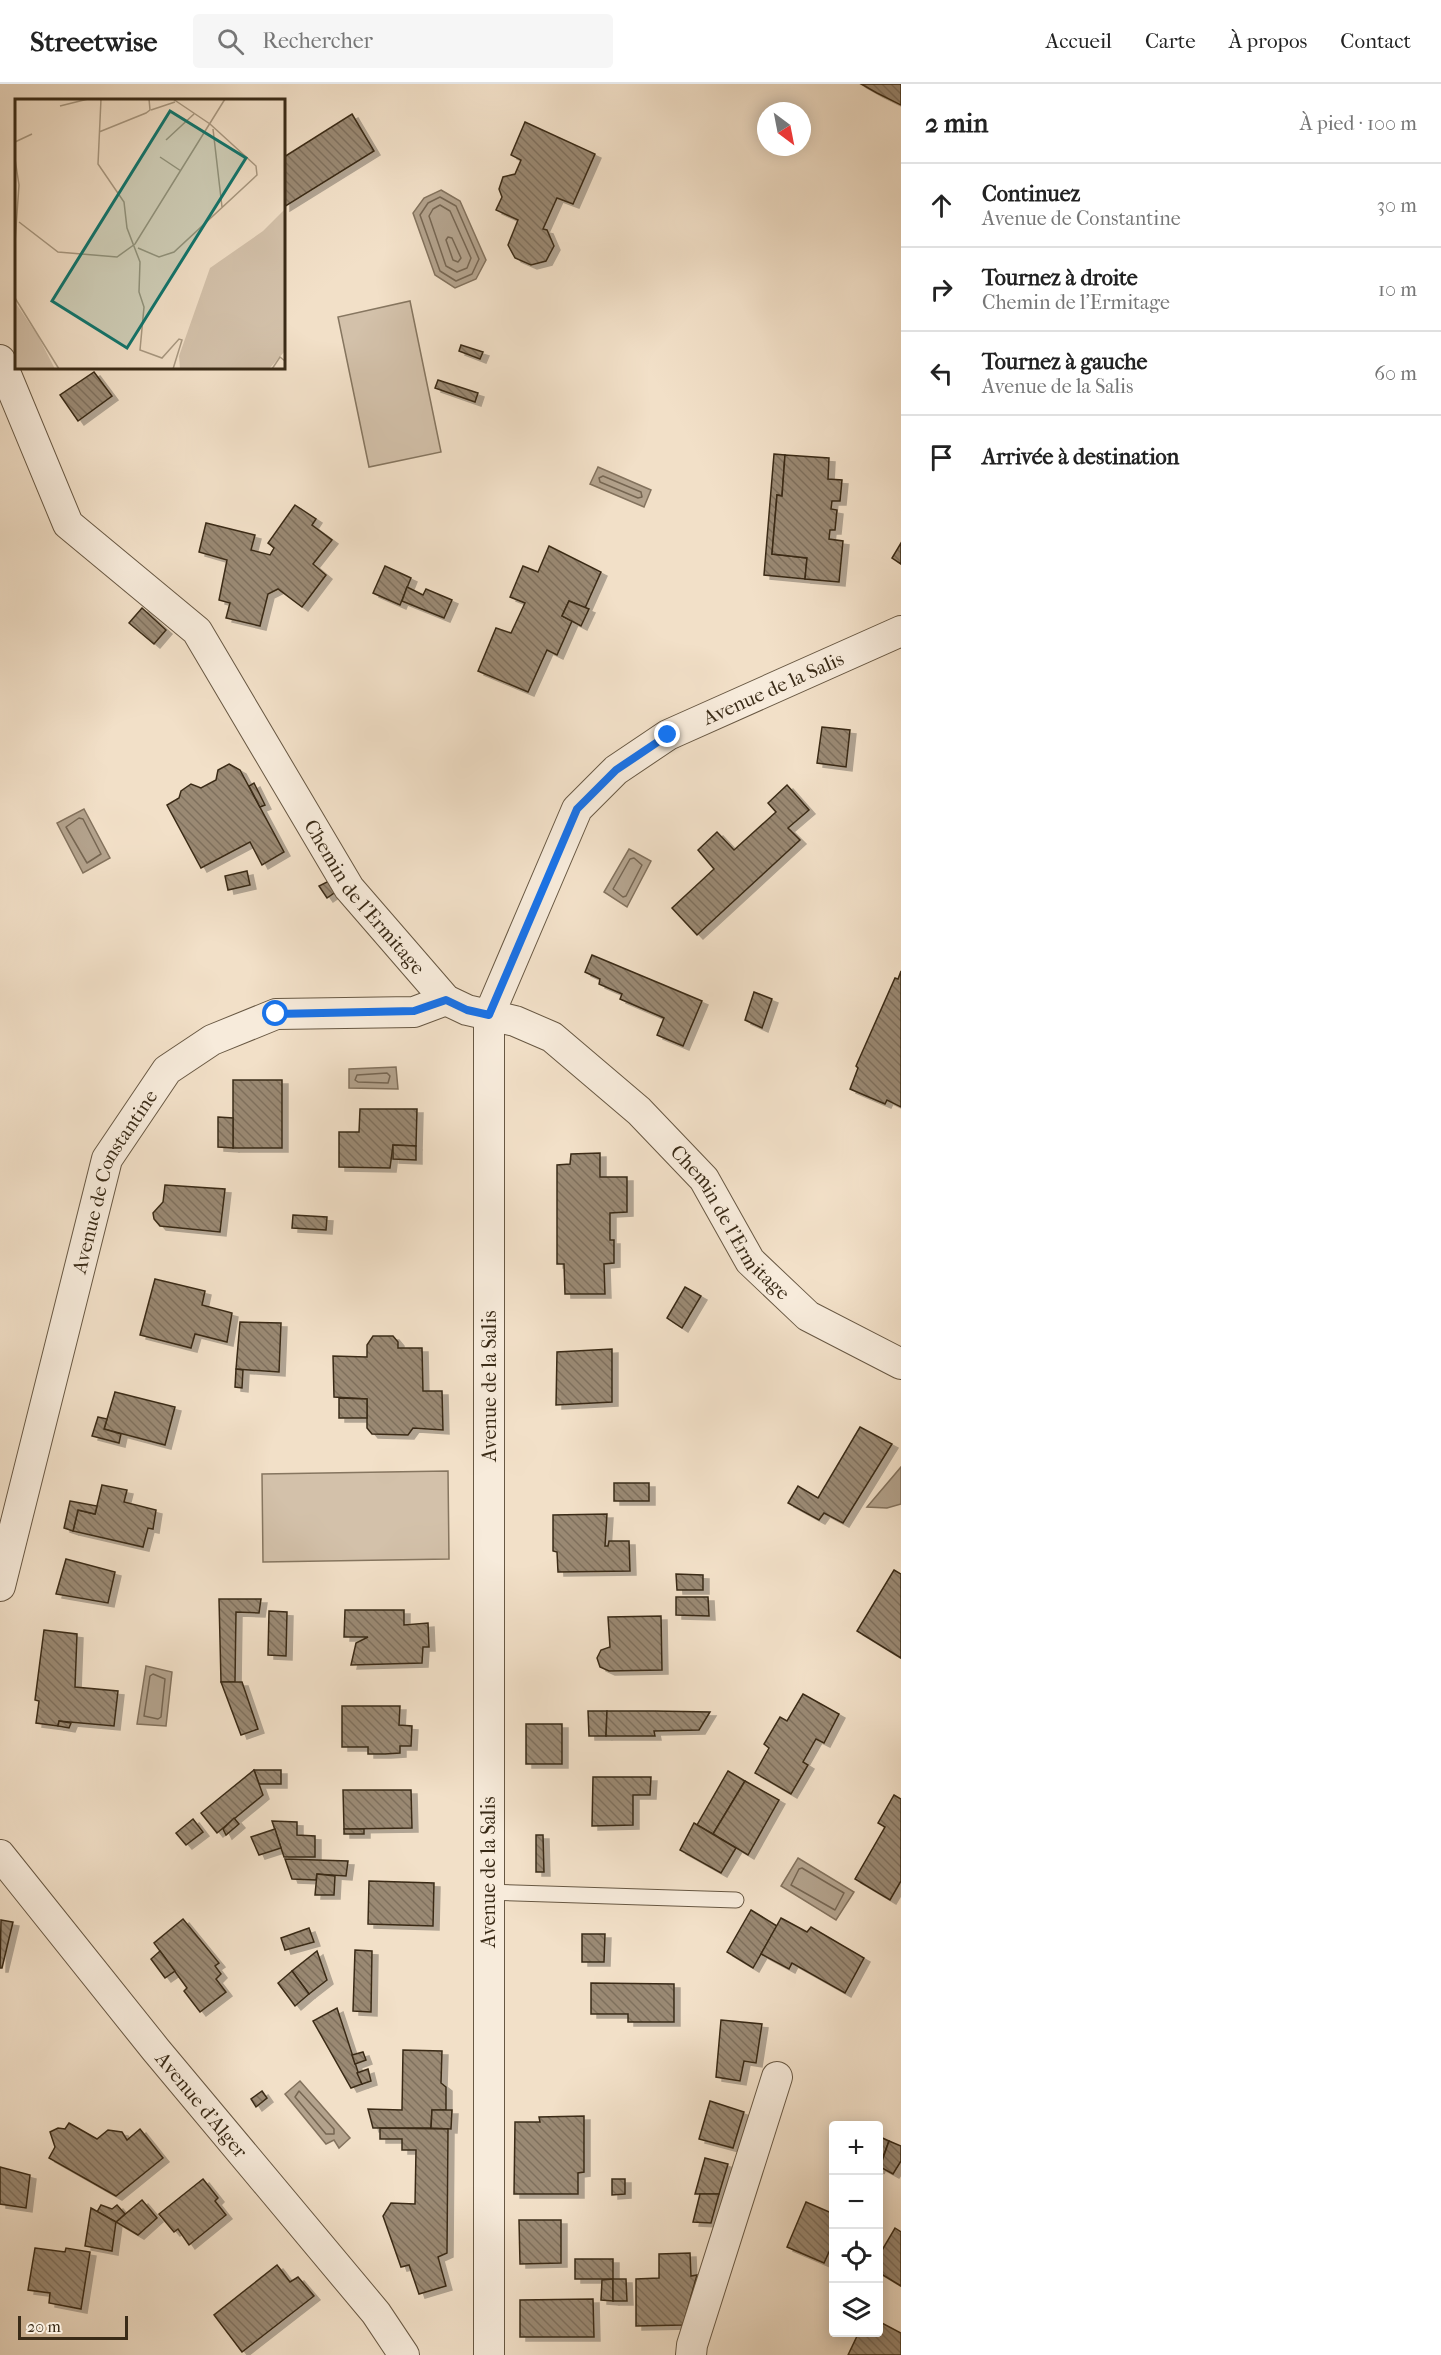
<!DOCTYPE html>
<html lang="fr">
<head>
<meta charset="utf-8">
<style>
	body { margin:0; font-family:"IM FELL French Canon",serif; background:#f6f6f6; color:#222 }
	.controls { position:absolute; right:18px; bottom:18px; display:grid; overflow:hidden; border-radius:6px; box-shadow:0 3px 15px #0003 }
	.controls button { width:54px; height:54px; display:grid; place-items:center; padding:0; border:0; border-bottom:2px solid #e0e0e0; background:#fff; color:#222; font:30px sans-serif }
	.compass { position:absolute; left:757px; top:18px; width:54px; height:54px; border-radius:50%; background:#fff; box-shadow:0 3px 15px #0003; rotate:148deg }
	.scale { position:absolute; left:18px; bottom:15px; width:110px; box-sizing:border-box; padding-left:6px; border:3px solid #3a2b17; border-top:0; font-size:16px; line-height:21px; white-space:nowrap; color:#3a2b17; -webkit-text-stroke:4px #f7ebdb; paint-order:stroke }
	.stop { position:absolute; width:18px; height:18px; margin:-14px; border:4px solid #1a73e8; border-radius:50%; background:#fff }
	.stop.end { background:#1a73e8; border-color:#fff; box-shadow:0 2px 6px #0008 }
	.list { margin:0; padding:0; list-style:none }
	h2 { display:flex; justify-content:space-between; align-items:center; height:78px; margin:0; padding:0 24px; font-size:26px }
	h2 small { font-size:20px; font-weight:400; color:#767676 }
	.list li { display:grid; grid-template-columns:39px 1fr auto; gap:18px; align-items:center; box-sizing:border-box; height:84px; padding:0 24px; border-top:2px solid #e0e0e0 }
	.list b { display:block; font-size:22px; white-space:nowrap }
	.list p { margin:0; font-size:20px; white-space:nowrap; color:#767676 }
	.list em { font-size:20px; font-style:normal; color:#767676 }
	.icon { flex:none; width:33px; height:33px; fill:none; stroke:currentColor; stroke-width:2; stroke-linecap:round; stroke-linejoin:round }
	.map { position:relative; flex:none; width:901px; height:2271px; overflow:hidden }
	header { display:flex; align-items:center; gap:36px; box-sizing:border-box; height:84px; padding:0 30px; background:#fff; border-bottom:2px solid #e0e0e0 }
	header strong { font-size:28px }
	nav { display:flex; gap:33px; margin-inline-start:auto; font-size:21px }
	.search { width:420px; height:54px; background:#f6f6f6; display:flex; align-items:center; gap:15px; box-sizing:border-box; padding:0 21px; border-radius:6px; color:#767676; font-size:22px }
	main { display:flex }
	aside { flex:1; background:#fff }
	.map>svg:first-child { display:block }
	.garden { fill:#d3c1aa; stroke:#867660; stroke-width:1.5 }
	.water { fill:#b3a28c; stroke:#83725d; stroke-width:1.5 }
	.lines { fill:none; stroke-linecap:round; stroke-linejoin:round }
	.shore { stroke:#766652; stroke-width:1.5 }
	.building { fill:url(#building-back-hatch); stroke:#3a2b17; stroke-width:1.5; filter:url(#shadow) }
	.lane-casing { stroke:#685843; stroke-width:17 }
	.street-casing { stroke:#685843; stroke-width:32 }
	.lane { stroke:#f7ebdb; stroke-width:15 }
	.street { stroke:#f7ebdb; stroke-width:30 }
	.route { stroke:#1a73e8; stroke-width:8 }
	.labels { text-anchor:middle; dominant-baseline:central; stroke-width:4.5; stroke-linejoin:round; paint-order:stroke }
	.street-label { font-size:20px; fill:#3a2b17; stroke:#f7ebdb }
	.inset-road { fill:none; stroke:#a89881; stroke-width:1.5 }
	.view { fill:#0f766e; fill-opacity:0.15; stroke:#0f766e; stroke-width:3 }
	.inset-edge { fill:none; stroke:#3a2b17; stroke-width:3 }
</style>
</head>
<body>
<header>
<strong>Streetwise</strong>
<div class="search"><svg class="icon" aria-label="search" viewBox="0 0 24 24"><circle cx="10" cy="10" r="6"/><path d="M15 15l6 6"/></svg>Rechercher</div>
<nav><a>Accueil</a><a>Carte</a><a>À propos</a><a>Contact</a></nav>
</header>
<main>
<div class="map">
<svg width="901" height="2271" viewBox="0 0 901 2271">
	<defs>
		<pattern id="building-back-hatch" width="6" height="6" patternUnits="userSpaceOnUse" patternTransform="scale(1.5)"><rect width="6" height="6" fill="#9a8973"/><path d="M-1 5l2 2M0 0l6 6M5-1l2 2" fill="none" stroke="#7f705d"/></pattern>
		<filter id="shadow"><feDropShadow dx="6" dy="4" stdDeviation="0" flood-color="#0004"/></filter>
	</defs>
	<rect width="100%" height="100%" fill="#f2e0c8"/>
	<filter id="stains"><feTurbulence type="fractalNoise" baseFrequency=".00333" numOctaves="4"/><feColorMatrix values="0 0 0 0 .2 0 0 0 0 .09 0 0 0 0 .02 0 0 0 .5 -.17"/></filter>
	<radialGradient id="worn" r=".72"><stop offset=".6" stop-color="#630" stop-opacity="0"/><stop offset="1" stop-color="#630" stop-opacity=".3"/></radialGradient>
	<g class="garden">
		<polygon points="410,217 441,368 369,383 338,233"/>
		<polygon points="448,1387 449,1475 263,1478 262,1390"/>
	</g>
	<g class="water">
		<polygon points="441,106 460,117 486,176 476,195 455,204 435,191 413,129 424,114"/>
		<polygon points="598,383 651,406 644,423 590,400"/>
		<polygon points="84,725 110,774 83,789 57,739"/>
		<polygon points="629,765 651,777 627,823 604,808"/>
		<polygon points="396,983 398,1005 349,1004 349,985"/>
		<polygon points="901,1383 901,1420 887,1424 867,1423"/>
		<polygon points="146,1582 172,1588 166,1642 137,1640"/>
		<polygon points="798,1774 854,1808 836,1836 781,1802"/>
		<polygon points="300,1997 350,2054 339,2064 334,2056 326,2060 285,2010"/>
	</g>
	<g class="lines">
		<g class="shore">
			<polygon points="440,113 456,122 479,175 472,190 456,197 440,187 420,131 428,119"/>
			<polygon points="440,121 450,127 471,174 467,184 457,188 446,182 429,132 433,125"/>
			<polygon points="448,153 452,154 461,174 458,178 453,176 446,156"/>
			<polygon points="603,392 641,408 642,413 638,414 600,398 599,394"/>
			<polygon points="79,734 83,735 101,770 87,779 66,743"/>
			<polygon points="634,774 642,781 626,812 623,813 613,805 630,775"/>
			<polygon points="387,989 390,992 388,999 358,998 355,996 357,991"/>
			<polygon points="153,1590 165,1595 161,1633 158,1635 144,1632 150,1592"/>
			<polygon points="802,1784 844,1809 835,1826 791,1801 799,1785"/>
			<polygon points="299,2007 334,2045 334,2050 326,2050 295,2013"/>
		</g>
	</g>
	<g class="building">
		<polygon points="861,0 901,0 901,21 877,9"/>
		<polygon points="352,30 374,67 284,123 284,73"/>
		<polygon points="525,38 595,70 573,120 557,114 543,145 547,146 554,162 546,177 531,181 515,174 508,161 518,136 496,126 502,113 499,105 503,93 515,90 521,76 511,71"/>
		<polygon points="461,261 483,268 480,275 459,267"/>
		<polygon points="94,288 112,312 78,337 60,311"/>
		<polygon points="438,296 478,309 475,318 435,304"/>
		<polygon points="774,370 785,371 782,412 777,411 772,470 807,474 805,495 764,491"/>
		<polygon points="785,371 829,374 828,395 842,396 840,417 832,417 831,425 837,426 835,446 830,446 829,455 843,457 839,498 805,495 807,474 772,470 777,411 782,412"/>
		<polygon points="295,421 316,435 312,441 332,456 313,480 326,491 302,523 278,505 268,510 260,542 226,534 230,519 219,516 227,476 199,468 206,439 255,451 251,466 270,471 274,464 268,459"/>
		<polygon points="901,459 901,480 892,474"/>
		<polygon points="549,462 601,488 585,524 569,517 562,532 572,537 557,571 547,566 528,608 478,587 496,544 511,549 525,519 510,513 523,482 538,488"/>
		<polygon points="385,482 411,494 400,521 373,509"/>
		<polygon points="407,503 423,511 426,505 452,516 444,534 402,517"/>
		<polygon points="569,517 589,525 581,542 562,532"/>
		<polygon points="142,524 166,546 154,560 129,539"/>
		<polygon points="822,643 850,646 846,683 817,679"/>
		<polygon points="229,680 240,686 284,768 262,781 250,758 201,784 167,721 179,714 181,707 191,700 201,704 216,696 218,686"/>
		<polygon points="254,699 265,721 260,723 249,702"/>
		<polygon points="787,701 809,726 788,744 800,756 697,851 672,824 714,785 698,766 717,748 734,766 776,728 768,719"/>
		<polygon points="247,787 250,801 228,806 225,792"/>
		<polygon points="331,796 337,807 327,814 319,802"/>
		<polygon points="592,871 702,917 683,962 657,951 664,934 620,915 622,910 599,900 600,895 585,888"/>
		<polygon points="901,887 901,1023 887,1016 885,1020 850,1005 858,984 856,982 895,894 898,895"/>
		<polygon points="754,908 772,915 762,944 745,936"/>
		<rect x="233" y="996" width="49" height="68"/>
		<polygon points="360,1025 417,1025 416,1062 393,1061 390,1084 339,1083 339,1048 359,1048"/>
		<polygon points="218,1033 233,1034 233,1064 218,1063"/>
		<polygon points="393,1061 416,1062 416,1076 393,1075"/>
		<polygon points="600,1069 600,1093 627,1093 627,1128 610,1129 610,1156 614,1156 614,1179 604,1180 605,1210 565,1210 564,1180 557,1180 557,1081 570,1080 571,1070"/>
		<polygon points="165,1101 225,1105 220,1148 160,1142 154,1135 153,1129 163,1118"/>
		<polygon points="293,1131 327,1133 326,1146 292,1144"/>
		<polygon points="155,1195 205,1207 202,1221 232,1229 227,1258 195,1250 191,1264 140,1251"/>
		<polygon points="685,1203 701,1212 682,1244 667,1234"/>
		<polygon points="240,1238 281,1239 279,1288 236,1285"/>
		<polygon points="373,1252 393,1252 398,1258 398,1264 422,1264 423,1307 442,1307 443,1346 413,1344 408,1351 372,1350 367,1344 367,1315 334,1313 333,1272 367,1273 367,1261"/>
		<polygon points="612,1265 612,1318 556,1321 557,1268"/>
		<polygon points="236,1285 243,1286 242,1304 235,1303"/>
		<polygon points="115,1308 175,1323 165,1361 104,1345"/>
		<polygon points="339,1314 367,1315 367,1334 339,1334"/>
		<polygon points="98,1333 107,1335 104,1345 121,1350 119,1359 92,1352"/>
		<polygon points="860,1343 892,1360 843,1439 824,1429 819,1436 788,1419 798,1402 818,1414"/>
		<rect x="614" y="1399" width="35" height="18"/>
		<polygon points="102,1401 127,1406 124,1418 156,1426 153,1445 148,1444 143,1463 73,1447 78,1426 95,1430"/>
		<polygon points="70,1417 97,1422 95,1430 78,1426 73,1447 64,1444"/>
		<polygon points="607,1430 605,1462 608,1462 609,1457 629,1457 630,1487 558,1488 557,1468 553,1467 553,1431"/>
		<polygon points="66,1475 115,1488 108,1519 56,1510"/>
		<polygon points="894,1486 901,1490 901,1574 857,1547"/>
		<polygon points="676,1490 703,1491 703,1506 677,1506"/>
		<polygon points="676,1513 708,1513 709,1532 676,1531"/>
		<polygon points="219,1515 261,1515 259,1529 236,1528 235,1598 221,1598"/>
		<polygon points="345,1526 404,1526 404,1541 428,1539 429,1563 423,1563 422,1579 351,1581 356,1559 368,1553 344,1553"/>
		<polygon points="269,1527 287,1528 286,1572 268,1571"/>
		<polygon points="661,1532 662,1586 609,1587 600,1583 597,1574 601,1566 610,1563 608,1533"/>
		<polygon points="44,1546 77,1550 75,1603 118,1607 114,1642 59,1637 58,1642 36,1639 39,1617 35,1616"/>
		<polygon points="221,1598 242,1598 258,1645 241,1651"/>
		<polygon points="803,1610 839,1630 824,1659 816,1655 803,1678 808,1681 791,1710 755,1689 769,1664 764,1660 780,1633 787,1637"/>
		<polygon points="342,1622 400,1622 399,1641 412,1642 411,1662 400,1662 400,1669 385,1670 368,1670 368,1663 342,1663"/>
		<polygon points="588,1627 607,1627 606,1652 589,1652"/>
		<polygon points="607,1627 654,1627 710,1628 699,1646 654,1647 655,1652 606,1652"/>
		<polygon points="59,1637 71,1639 69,1644 58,1642"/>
		<rect x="526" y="1640" width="36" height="40"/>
		<polygon points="254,1686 281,1686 281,1700 259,1700"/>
		<polygon points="254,1686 263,1711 217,1749 201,1729"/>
		<polygon points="728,1687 745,1697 713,1750 697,1741"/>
		<polygon points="593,1693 651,1693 650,1711 633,1711 633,1741 592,1742"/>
		<polygon points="745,1697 779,1716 748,1771 713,1750"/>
		<polygon points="343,1706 411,1706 412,1744 344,1745"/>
		<polygon points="894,1711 901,1715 901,1797 890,1816 855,1795 885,1743 878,1739"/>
		<polygon points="234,1734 239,1740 226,1751 223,1745"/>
		<polygon points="193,1735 203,1748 186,1761 176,1749"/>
		<polygon points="272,1737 297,1738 297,1751 315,1752 315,1773 284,1773"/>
		<polygon points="694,1739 736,1764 721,1789 680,1766"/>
		<polygon points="275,1745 281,1764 259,1771 251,1753"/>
		<rect x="344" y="1745" width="20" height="5"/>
		<polygon points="536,1751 543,1751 544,1788 536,1788"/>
		<polygon points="285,1775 348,1777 346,1792 317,1790 316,1796 292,1795"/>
		<polygon points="317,1790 335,1792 334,1811 315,1811"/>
		<polygon points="369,1797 434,1799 433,1842 368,1840"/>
		<polygon points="751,1826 777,1842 753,1884 727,1868"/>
		<polygon points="781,1834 807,1848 811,1843 864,1874 845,1909 792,1879 789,1885 761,1870"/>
		<polygon points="183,1835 219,1879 215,1882 221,1890 216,1895 226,1908 200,1928 184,1907 187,1904 154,1859"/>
		<polygon points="1,1836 13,1838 2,1884 0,1884"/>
		<polygon points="309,1844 314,1858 285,1866 281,1854"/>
		<polygon points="582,1850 605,1850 604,1878 582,1878"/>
		<polygon points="355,1866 372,1867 371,1928 353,1927"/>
		<polygon points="160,1867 175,1887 165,1894 151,1875"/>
		<polygon points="317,1867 327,1896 309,1910 292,1887"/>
		<polygon points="292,1887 309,1910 295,1922 278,1899"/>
		<polygon points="591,1899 674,1900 674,1938 628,1938 628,1930 591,1930"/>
		<polygon points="337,1924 362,2000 351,2004 313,1937"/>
		<polygon points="721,1936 762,1940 756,1979 744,1977 740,1997 716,1993"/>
		<polygon points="403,1966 442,1967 441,1999 446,2003 446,2026 432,2026 431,2044 373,2044 368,2025 402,2026"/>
		<polygon points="363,1968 366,1976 355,1980 352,1971"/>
		<polygon points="368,1985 371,1997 362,2000 357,1989"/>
		<polygon points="262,2007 267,2014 256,2023 251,2015"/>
		<polygon points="710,2017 744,2028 733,2064 699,2055"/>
		<polygon points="432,2026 452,2026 451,2045 431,2044"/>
		<polygon points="584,2032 584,2088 578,2089 578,2110 514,2110 515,2038 540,2038 539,2033"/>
		<polygon points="69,2039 97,2055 108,2046 122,2048 127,2056 140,2045 163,2074 116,2112 49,2074 55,2063 50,2048 58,2044 65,2045"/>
		<polygon points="380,2044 448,2045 447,2169 438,2173 446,2202 419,2210 409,2181 401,2183 383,2132 391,2119 415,2120 416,2066 402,2066 402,2055 380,2055"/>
		<polygon points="878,2052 889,2057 878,2086"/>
		<polygon points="889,2057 901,2062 901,2077 893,2090 880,2083"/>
		<polygon points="705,2074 728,2080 719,2110 695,2110"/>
		<polygon points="0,2083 30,2091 26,2124 0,2120"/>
		<polygon points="203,2095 218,2114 215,2117 226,2131 189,2161 178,2145 174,2148 159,2130"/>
		<polygon points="612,2095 625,2095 625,2110 612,2111"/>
		<polygon points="700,2110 719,2110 711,2139 693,2138"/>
		<polygon points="142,2116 157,2134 138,2151 116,2138"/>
		<polygon points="806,2118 834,2130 834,2157 824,2179 787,2163"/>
		<polygon points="101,2121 112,2125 117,2121 125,2130 116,2138 97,2128"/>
		<polygon points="91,2124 116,2138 112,2167 85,2162"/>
		<polygon points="519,2136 561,2136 561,2179 520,2180"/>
		<polygon points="895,2144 901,2148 901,2202 878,2188 878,2173"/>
		<polygon points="35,2164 65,2168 66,2164 90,2168 81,2225 49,2219 50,2209 28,2206"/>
		<polygon points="690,2169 691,2192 697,2191 683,2241 636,2242 636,2195 659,2194 659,2170"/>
		<rect x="575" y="2175" width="38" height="20"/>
		<polygon points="277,2181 290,2198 298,2193 314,2212 242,2268 214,2231"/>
		<polygon points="613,2195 613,2217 601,2216 602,2196"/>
		<polygon points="613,2195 626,2195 627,2217 613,2217"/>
		<polygon points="593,2215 594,2253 520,2253 520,2216"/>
		<polygon points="878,2237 901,2249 901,2271 848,2271 859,2248 878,2248"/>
	</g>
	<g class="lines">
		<defs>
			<polyline id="lane" points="488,1808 736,1816"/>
			<g id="street">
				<path id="s1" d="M0 276 68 440 197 547 349 804 446 916 467 926 515 937 552 953 639 1027 704 1095 750 1177 808 1232 901 1280"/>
				<path id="s2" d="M0 1502 107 1075 167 986 212 956 276 930 414 928 446 916"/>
				<path id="s3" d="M0 1771 156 1966 376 2229 404 2271"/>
				<path id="s4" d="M489 2271V931L577 725 616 686 668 651 901 547"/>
				<polyline points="691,2271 692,2261 777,1993"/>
			</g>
		</defs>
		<use href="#lane" class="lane-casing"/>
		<use href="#street" class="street-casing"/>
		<use href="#lane" class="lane"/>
		<use href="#street" class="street"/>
	</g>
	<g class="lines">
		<polyline class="route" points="276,930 414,927 446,916 467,926 489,931 577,725 616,686 668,651"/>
	</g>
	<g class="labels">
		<g class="street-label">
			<text stroke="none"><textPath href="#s4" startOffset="1797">Avenue de la Salis</textPath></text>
			<text stroke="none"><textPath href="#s1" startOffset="660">Chemin de l'Ermitage</textPath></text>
			<text stroke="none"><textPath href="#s2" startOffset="422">Avenue de Constantine</textPath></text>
			<text stroke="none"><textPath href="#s1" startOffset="1164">Chemin de l'Ermitage</textPath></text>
			<text transform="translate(489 1302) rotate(-90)">Avenue de la Salis</text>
			<text transform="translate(488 1788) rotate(-90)">Avenue de la Salis</text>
			<text stroke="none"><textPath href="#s3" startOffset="321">Avenue d'Alger</textPath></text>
		</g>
	</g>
	<g transform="translate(15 15)">
		<rect width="270" height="270" fill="#f2e0c8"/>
		<path d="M270 110V252L254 270H165L164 257 195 169 248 132Z" fill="#d3c1aa"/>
		<path d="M0 203 23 237 40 270H0Z" fill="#d3c1aa"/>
		<path class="inset-road" d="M86 0 83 65 109 103 112 129 125 163 124 193 129 208 125 251 147 259 164 240 167 241 158 270M45 7 73 0M136 11 160 3M198 30 207 108M84 33 131 14 135 11 134 0M151 41 179 15M0 43 17 35M145 58 166 72M0 60 4 86 0 143M4 123 43 153 102 158 120 145 210 0M123 149 144 158 159 153 242 76 241 67 195 25 158 0M0 199 44 270M257 270 265 258 270 262"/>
		<path class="view" d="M155 12 231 59 112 249 37 202Z"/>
		<rect width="270" height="270" class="inset-edge"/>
	</g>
	<rect width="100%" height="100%" filter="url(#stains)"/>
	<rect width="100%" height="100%" fill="url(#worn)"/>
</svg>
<div class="controls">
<button>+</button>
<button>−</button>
<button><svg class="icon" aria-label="locate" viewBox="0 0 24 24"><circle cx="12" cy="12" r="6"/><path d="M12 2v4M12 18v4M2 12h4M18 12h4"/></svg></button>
<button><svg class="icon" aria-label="layers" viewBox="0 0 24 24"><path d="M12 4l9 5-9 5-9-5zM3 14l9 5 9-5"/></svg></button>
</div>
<svg class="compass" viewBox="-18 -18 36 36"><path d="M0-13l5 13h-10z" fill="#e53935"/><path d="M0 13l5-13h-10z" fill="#767676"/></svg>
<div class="scale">20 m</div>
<div class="stop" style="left:276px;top:930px"></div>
<div class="stop end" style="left:668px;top:651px"></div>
</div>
<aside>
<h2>2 min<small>À pied · 100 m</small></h2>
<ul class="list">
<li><svg class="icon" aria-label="ahead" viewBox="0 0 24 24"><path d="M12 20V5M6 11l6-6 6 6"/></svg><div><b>Continuez</b><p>Avenue de Constantine</p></div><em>30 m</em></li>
<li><svg class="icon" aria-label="right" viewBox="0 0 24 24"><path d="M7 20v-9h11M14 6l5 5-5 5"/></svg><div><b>Tournez à droite</b><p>Chemin de l'Ermitage</p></div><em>10 m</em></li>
<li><svg class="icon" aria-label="left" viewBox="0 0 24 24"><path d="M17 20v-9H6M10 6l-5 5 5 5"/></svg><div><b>Tournez à gauche</b><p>Avenue de la Salis</p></div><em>60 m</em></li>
<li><svg class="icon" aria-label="arrive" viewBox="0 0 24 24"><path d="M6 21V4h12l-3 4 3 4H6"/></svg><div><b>Arrivée à destination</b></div></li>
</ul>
</aside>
</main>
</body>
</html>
